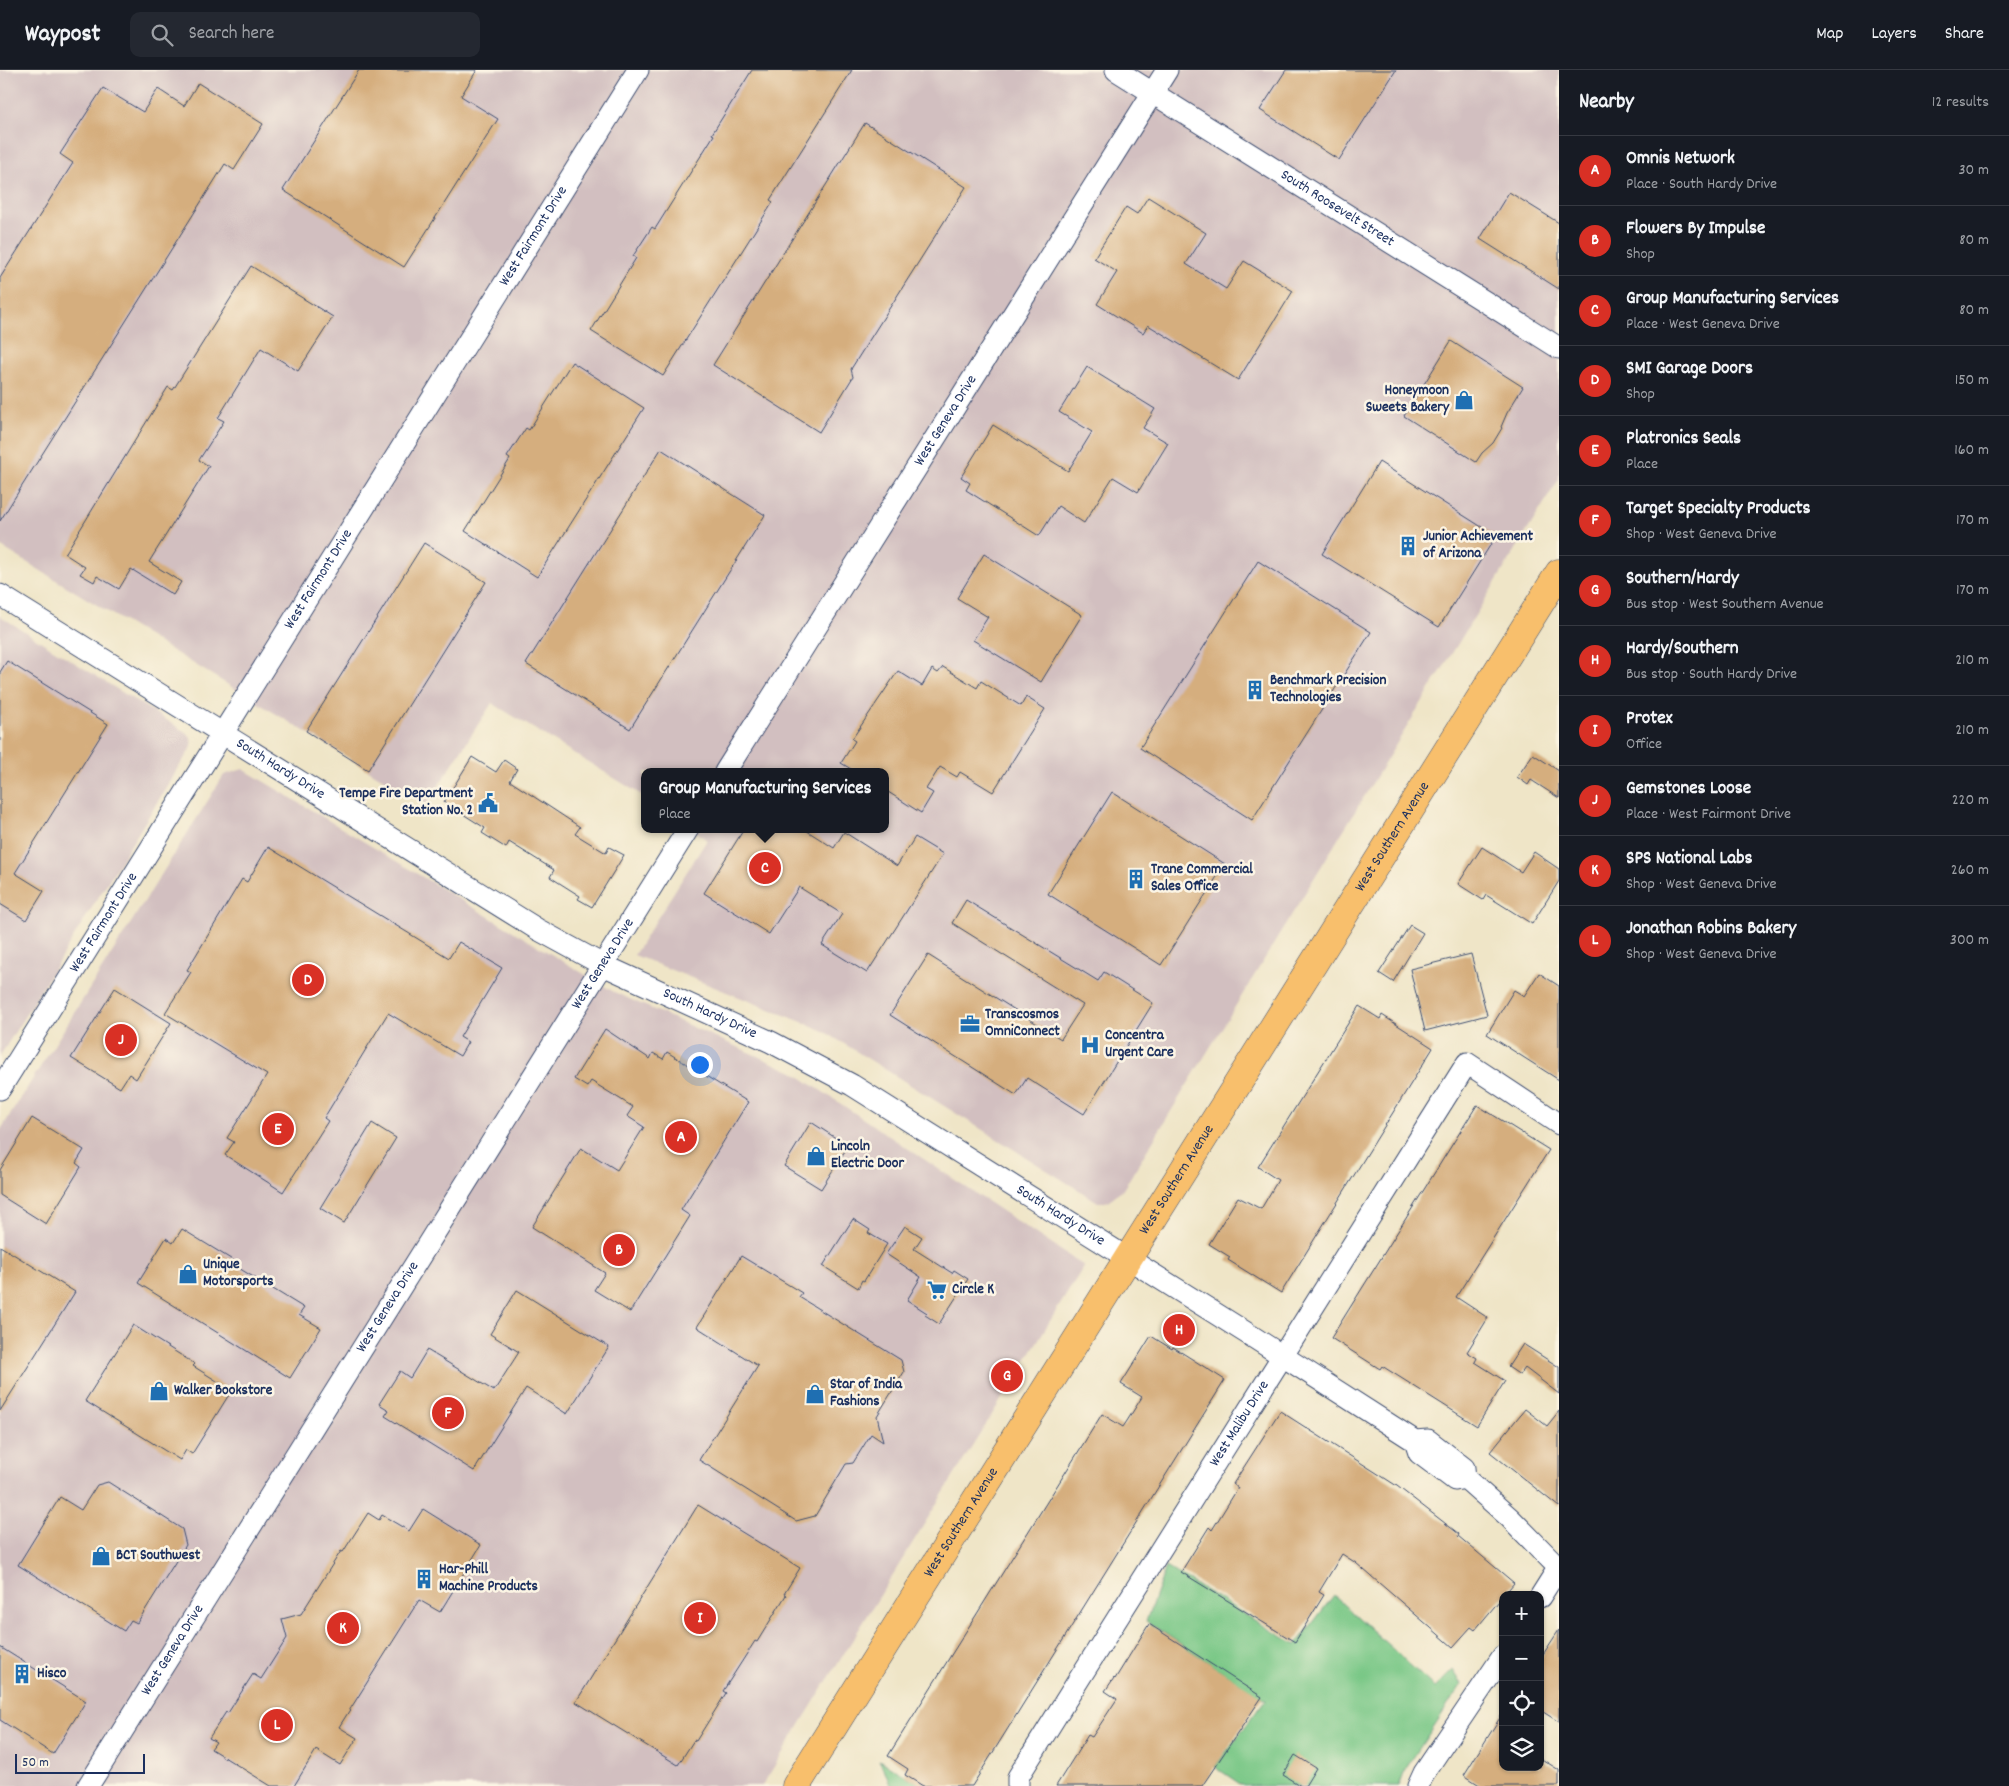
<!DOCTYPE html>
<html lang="en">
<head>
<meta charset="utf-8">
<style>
	body { margin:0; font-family:Dekko,sans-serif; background:#242831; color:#f1f3f6 }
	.controls { position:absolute; right:15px; bottom:15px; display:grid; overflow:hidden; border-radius:10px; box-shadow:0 1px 4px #0004 }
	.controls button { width:45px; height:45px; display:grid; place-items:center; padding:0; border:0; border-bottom:1px solid #363941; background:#171b24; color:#f1f3f6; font:25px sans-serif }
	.scale { position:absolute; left:15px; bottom:12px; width:130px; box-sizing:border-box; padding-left:5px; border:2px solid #1b2f5e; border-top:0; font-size:14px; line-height:18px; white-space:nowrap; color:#1b2f5e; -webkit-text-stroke:4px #fcf5e5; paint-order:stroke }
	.you { position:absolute; left:699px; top:994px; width:18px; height:18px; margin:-12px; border:4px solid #fff; border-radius:50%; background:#1a73e8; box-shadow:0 0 0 8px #1a73e833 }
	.badge { display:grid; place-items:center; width:32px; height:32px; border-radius:50%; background:#d93025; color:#fff; font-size:16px; font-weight:700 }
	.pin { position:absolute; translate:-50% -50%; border:2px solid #fff; box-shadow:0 1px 5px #0006 }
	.popup { position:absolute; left:641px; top:698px; width:248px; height:65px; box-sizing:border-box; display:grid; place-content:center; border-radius:10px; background:#171b24; filter:drop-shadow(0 1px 4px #0005); font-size:16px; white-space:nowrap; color:#9ea1a6 }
	.popup b { font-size:19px; color:#f1f3f6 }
	.popup::after { content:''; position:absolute; left:50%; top:100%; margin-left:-10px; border:10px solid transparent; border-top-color:#171b24 }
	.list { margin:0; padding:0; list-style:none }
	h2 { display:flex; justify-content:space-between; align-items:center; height:65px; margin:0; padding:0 20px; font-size:21px }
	h2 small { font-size:16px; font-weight:400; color:#9ea1a6 }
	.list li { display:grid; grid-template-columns:32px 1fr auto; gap:15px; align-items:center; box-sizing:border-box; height:70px; padding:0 20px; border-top:1px solid #363941 }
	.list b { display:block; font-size:19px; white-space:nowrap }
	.list p { margin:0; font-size:16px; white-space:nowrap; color:#9ea1a6 }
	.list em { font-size:16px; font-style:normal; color:#9ea1a6 }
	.icon { flex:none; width:28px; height:28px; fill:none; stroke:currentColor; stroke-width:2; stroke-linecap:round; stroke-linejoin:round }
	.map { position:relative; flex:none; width:1559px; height:1716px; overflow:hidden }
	header { display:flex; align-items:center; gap:30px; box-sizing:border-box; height:70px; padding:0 25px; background:#171b24; border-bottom:1px solid #363941 }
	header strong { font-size:24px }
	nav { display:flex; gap:28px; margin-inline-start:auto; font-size:18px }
	.search { width:350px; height:45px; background:#242831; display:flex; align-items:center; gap:12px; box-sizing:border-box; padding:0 18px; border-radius:10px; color:#9ea1a6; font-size:19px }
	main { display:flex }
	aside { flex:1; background:#171b24 }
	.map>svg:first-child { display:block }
	.industrial { fill:#d2bfc0 }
	.green { fill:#7ac887; stroke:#4a7c72 }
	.building { fill:#d5ae7e }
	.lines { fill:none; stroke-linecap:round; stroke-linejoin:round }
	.minor-casing { stroke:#3b4a6e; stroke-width:23 }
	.major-casing { stroke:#3b4a6e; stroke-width:29 }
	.minor { stroke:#fff; stroke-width:21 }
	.major { stroke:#f8bf6c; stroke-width:28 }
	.labels { text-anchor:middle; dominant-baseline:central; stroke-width:5; stroke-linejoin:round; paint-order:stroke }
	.street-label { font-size:15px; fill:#1b2f5e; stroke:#fcf5e5 }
	.poi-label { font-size:15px; font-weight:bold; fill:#1b2f5e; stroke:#fcf5e5; text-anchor:start }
</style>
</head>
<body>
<header>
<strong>Waypost</strong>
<div class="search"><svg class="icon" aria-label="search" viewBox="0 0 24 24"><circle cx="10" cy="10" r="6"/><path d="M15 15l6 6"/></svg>Search here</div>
<nav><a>Map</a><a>Layers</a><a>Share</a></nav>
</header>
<main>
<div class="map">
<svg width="1559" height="1716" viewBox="0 0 1559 1716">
	<rect width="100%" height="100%" fill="#fcf5e5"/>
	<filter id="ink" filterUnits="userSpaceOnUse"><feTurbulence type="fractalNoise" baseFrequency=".02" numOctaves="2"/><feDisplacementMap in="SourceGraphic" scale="10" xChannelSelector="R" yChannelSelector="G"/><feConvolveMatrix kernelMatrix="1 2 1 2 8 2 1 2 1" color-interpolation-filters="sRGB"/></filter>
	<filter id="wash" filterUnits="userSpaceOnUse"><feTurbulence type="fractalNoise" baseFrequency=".0096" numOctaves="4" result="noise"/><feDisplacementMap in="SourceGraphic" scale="20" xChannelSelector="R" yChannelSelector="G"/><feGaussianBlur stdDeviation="1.12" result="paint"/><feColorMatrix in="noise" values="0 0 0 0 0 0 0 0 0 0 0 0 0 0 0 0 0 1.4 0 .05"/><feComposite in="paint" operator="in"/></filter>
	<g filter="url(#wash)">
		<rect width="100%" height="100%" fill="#efe5c7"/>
		<g class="industrial">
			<polygon points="0,0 1559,0 1559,409 1122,1121 1106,1132 1098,1132 822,960 634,885 707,770 693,759 885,759 885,702 645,702 645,727 492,633 426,735 0,476"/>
			<polygon points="0,546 184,661 191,668 192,676 0,986"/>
			<polygon points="243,699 614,922 793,1002 1084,1196 762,1716 0,1716 0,1061 224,705"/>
		</g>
		<g class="green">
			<polygon points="1166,1497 1296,1575 1334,1525 1435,1618 1453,1600 1462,1614 1405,1700 1399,1716 1243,1716 1215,1697 1265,1630 1146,1551"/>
			<polygon points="879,1690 923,1716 890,1716 888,1708"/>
		</g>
		<g id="blocks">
			<g class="building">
				<polygon points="359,0 477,0 461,26 498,49 404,197 283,120"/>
				<polygon points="752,0 852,0 770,130 773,132 663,306 591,261 636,188 633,186 652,157 655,159 714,65 712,64"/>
				<polygon points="1286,0 1396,0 1339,90 1260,40"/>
				<polygon points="198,13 263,54 234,100 225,94 0,451 0,208 73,93 60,84 103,18 143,42 158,19 184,36"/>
				<polygon points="865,53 966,117 851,299 853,307 819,362 713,295"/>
				<polygon points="1509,122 1559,153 1559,219 1480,169"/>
				<polygon points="1148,127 1206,163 1186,194 1226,219 1244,191 1293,221 1238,310 1148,255 1143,263 1097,234 1117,202 1094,188 1126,137 1137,144"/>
				<polygon points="251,196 333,247 298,301 261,278 218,348 224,351 199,390 209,396 149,492 181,512 173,525 131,499 119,519 97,506 94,512 80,504 85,497 65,484 168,317 173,320"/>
				<polygon points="1451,271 1523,317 1507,343 1501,357 1502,358 1493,373 1482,383 1476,392 1404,346"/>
				<polygon points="572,292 644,338 537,507 465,461 510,389 507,387 526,358 529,360"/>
				<polygon points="1087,297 1155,339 1143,358 1168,373 1138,422 1113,407 1084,453 1058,436 1039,466 966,420 970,413 961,407 993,355 1068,401 1092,362 1059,342"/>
				<polygon points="661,379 765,445 630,659 526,594"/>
				<polygon points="1379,392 1496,466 1439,557 1322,484"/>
				<polygon points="424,473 486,512 368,700 306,661"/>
				<polygon points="984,484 1082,545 1041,612 973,570 988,547 957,528"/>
				<polygon points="1258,491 1371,562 1252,750 1140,678"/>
				<polygon points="7,591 108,654 15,803 44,821 26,850 0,834 0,602"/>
				<polygon points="943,597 977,618 981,611 1021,636 1026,627 1045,639 993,722 960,702 957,707 940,697 926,719 933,723 921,743 885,720 885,702 856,702 841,693 855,671 852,669 898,601 922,616 932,599 938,603"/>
				<polygon points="1533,684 1559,701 1559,728 1531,710 1528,715 1517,707"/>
				<polygon points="472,687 496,702 504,690 517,699 510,711 580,757 575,764 606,783 609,777 624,785 592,837 578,829 580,826 550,807 554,800 509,772 506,778 482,763 485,758 444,732"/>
				<polygon points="1112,722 1225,794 1161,895 1048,824"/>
				<polygon points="744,759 804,759 834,778 844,762 897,796 915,767 943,784 867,903 822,875 842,844 799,817 769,864 704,823"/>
				<polygon points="268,777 449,888 459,872 502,898 460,967 468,972 460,986 388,943 324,1048 328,1051 283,1122 225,1085 234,1072 227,1068 267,1005 165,943 191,902 187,900 242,809 247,812"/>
				<polygon points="1482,777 1521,802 1534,782 1559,799 1559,811 1532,854 1486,825 1483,830 1458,814"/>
				<polygon points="966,830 1098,911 1104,902 1153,933 1084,1044 1027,1008 1016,1025 890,945 928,885 1061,969 1083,935 952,853"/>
				<polygon points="1410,855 1423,863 1393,912 1379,903"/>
				<polygon points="1471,884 1487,945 1425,961 1410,899"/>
				<polygon points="1539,903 1559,916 1559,1010 1487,964 1514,920 1524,926"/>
				<polygon points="115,918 171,953 136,1009 129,1004 120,1018 71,988"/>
				<polygon points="1359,936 1380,949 1382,945 1433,978 1281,1223 1228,1190 1230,1187 1209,1174 1238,1127 1261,1139 1278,1110 1258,1097"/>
				<polygon points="605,959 650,989 653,983 663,989 667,982 748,1032 681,1140 690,1146 630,1242 594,1220 605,1203 532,1157 581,1078 617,1100 644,1057 627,1046 633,1037 591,1011 587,1017 574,1009"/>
				<polygon points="1477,1035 1549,1080 1456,1227 1488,1248 1467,1282 1477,1288 1475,1292 1505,1311 1477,1356 1382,1296 1380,1299 1331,1268"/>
				<polygon points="32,1048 84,1080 76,1093 81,1097 46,1154 0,1125 0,1100"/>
				<polygon points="811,1052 848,1076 821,1119 784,1096"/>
				<polygon points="372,1053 396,1068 344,1153 320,1138"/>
				<polygon points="853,1149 870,1160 868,1163 887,1174 864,1211 862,1210 858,1218 823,1196"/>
				<polygon points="905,1156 922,1167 914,1179 952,1203 954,1200 968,1209 939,1254 925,1245 927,1243 907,1230 921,1207 886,1184"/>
				<polygon points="182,1159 239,1194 237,1197 304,1238 299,1245 321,1258 290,1308 138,1213 166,1168 173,1173"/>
				<polygon points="0,1176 75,1222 0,1341"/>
				<polygon points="741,1186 802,1223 799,1227 901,1290 904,1302 877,1346 883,1372 871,1364 853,1393 846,1394 815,1446 796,1451 699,1390 758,1296 697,1257"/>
				<polygon points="517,1220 609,1277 567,1344 526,1318 474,1401 385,1346 389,1340 379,1334 400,1301 410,1308 427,1280 494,1321 519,1282 490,1264"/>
				<polygon points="133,1255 195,1294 193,1296 225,1316 223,1318 230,1323 192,1384 186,1380 180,1390 85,1331"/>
				<polygon points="1151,1266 1172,1279 1173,1277 1225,1310 972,1716 923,1716 905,1705 908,1699 888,1686 1102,1344 1123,1357 1127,1351 1142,1327 1121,1314"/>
				<polygon points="1523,1274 1559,1297 1559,1324 1525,1298 1520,1305 1508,1297"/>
				<polygon points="1525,1339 1547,1356 1559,1341 1559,1437 1490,1382"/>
				<polygon points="1280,1341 1397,1416 1459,1464 1458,1466 1514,1513 1475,1560 1471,1557 1453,1577 1356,1493 1342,1484 1319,1522 1324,1525 1295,1572 1181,1502 1209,1457 1212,1460 1238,1418 1233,1414"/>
				<polygon points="108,1412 182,1459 186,1475 137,1553 131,1550 124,1561 18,1495 60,1427 81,1440 97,1415"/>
				<polygon points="698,1435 800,1498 784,1524 786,1525 757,1572 755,1571 723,1621 726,1623 696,1671 694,1670 678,1695 576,1632"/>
				<polygon points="423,1439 481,1475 440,1542 419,1530 339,1657 357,1668 340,1695 316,1680 294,1716 271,1716 211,1679 216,1672 209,1668 226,1642 228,1643 253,1604 261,1609 287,1568 282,1549 301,1544 341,1481 343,1482 368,1443 379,1450 382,1445 409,1461"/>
				<polygon points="1149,1554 1262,1627 1202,1716 1056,1716 1088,1665 1092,1667 1117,1629 1105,1621 1114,1608 1115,1609"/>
				<polygon points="1559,1560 1559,1652 1540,1640 1540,1589"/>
				<polygon points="0,1577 86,1631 53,1684 0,1650"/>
				<polygon points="1503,1643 1503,1697 1540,1697 1540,1688 1559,1700 1559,1716 1481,1716 1464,1705"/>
				<polygon points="1295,1685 1316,1698 1305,1716 1301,1716 1283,1705"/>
			</g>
		</g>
	</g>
	<g filter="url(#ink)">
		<use href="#blocks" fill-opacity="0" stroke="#3b4a6e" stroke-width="1"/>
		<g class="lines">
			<defs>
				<g id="minor">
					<path id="s1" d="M1116 0 1559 278"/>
					<path id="s2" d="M0 525 537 859 603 895 771 972 852 1015 1253 1267 1415 1371 1428 1370 1464 1398 1465 1408 1510 1448 1559 1498"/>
					<path id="s3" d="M725 702 1167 0"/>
					<path id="s4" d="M0 1019 638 0"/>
					<polyline points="1415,1371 1419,1383 1455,1410 1465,1408"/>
					<polyline points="1540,1527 1559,1497"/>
					<path id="s5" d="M88 1716 688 759"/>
					<path id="s6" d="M1018 1716V1707L1076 1614 1467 993 1559 1054"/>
					<polyline points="1418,1716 1424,1703 1503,1586"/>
				</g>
				<g id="major">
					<path id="s7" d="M796 1716 1559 503"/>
				</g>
			</defs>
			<use href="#minor" class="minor-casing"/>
			<use href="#major" class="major-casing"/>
			<use href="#minor" class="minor"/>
			<use href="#major" class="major"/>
		</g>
	</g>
	<defs>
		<symbol id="shop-bare" viewBox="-9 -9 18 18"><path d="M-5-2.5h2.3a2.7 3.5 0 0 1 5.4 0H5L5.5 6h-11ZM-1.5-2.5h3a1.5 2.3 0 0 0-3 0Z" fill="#1f6fb2" stroke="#fcf5e5" stroke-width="2.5" paint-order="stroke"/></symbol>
		<symbol id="building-bare" viewBox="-9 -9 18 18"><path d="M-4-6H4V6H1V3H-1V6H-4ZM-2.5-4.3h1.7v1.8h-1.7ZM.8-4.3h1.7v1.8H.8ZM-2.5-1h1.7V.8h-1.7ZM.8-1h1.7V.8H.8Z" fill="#1f6fb2" stroke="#fcf5e5" stroke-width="2.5" paint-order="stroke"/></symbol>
		<symbol id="civic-bare" viewBox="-9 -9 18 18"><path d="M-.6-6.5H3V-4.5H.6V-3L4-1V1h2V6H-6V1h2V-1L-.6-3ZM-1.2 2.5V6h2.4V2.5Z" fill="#1f6fb2" stroke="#fcf5e5" stroke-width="2.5" paint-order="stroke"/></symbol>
		<symbol id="office-bare" viewBox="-9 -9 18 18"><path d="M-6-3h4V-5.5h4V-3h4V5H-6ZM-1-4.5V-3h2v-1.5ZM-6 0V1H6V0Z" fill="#1f6fb2" stroke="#fcf5e5" stroke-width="2.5" paint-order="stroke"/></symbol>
		<symbol id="hospital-bare" viewBox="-9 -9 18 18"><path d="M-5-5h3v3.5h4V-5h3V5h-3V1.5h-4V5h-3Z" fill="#1f6fb2" stroke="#fcf5e5" stroke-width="2.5" paint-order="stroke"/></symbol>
		<symbol id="supermarket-bare" viewBox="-9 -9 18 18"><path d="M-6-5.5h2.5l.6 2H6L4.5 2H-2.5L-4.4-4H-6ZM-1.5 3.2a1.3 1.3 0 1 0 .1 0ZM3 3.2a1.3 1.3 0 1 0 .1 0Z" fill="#1f6fb2" stroke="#fcf5e5" stroke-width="2.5" paint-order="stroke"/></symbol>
	</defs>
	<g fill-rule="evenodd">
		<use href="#shop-bare" x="1450" y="316" width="28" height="28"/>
		<use href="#building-bare" x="1394" y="462" width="28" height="28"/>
		<use href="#building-bare" x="1241" y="606" width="28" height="28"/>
		<use href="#civic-bare" x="474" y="719" width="28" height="28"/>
		<use href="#building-bare" x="1122" y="795" width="28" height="28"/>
		<use href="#office-bare" x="956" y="940" width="28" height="28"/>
		<use href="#hospital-bare" x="1076" y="961" width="28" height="28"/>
		<use href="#shop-bare" x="802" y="1072" width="28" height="28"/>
		<use href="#shop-bare" x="174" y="1190" width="28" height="28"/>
		<use href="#supermarket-bare" x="923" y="1206" width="28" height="28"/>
		<use href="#shop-bare" x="145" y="1307" width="28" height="28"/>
		<use href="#shop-bare" x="801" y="1310" width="28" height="28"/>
		<use href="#shop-bare" x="87" y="1472" width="28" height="28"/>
		<use href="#building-bare" x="410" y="1495" width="28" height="28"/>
		<use href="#building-bare" x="8" y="1590" width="28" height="28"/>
	</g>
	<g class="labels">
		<g class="street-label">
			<text stroke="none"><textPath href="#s1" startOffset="261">South Roosevelt Street</textPath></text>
			<text stroke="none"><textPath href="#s4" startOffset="1006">West Fairmont Drive</textPath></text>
			<text stroke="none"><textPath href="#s3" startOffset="415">West Geneva Drive</textPath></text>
			<text stroke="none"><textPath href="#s4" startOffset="601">West Fairmont Drive</textPath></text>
			<text stroke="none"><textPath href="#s2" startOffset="330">South Hardy Drive</textPath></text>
			<text stroke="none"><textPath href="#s7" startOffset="1121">West Southern Avenue</textPath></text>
			<text stroke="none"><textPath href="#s4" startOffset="196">West Fairmont Drive</textPath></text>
			<text stroke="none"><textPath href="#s5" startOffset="970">West Geneva Drive</textPath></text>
			<text stroke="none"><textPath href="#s2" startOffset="825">South Hardy Drive</textPath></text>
			<text stroke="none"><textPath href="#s7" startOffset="716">West Southern Avenue</textPath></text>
			<text stroke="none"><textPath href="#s2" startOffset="1230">South Hardy Drive</textPath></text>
			<text stroke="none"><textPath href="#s5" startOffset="565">West Geneva Drive</textPath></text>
			<text stroke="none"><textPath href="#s6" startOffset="426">West Malibu Drive</textPath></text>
			<text stroke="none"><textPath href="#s7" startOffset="311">West Southern Avenue</textPath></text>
			<text stroke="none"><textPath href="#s5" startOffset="160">West Geneva Drive</textPath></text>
		</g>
		<g class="poi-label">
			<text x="1449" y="321" text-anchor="end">Honeymoon<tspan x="1449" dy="17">Sweets Bakery</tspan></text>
			<text x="1423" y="467">Junior Achievement<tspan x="1423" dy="17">of Arizona</tspan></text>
			<text x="1270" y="611">Benchmark Precision<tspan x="1270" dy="17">Technologies</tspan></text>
			<text x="473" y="724" text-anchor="end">Tempe Fire Department<tspan x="473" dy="17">Station No. 2</tspan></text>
			<text x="1151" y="800">Trane Commercial<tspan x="1151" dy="17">Sales Office</tspan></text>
			<text x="985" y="945">Transcosmos<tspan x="985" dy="17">OmniConnect</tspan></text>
			<text x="1105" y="966">Concentra<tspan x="1105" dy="17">Urgent Care</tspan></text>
			<text x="831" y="1077">Lincoln<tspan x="831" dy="17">Electric Door</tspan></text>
			<text x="203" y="1195">Unique<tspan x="203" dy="17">Motorsports</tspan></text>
			<text x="952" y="1220">Circle K</text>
			<text x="830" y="1315">Star of India<tspan x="830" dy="17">Fashions</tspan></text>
			<text x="174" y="1321">Walker Bookstore</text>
			<text x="116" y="1486">BCT Southwest</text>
			<text x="439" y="1500">Har-Phill<tspan x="439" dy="17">Machine Products</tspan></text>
			<text x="37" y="1604">Hisco</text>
		</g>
	</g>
</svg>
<div class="controls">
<button>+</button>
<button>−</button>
<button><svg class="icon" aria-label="locate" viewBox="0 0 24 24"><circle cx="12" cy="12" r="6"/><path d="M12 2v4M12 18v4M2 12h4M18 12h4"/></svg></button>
<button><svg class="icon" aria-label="layers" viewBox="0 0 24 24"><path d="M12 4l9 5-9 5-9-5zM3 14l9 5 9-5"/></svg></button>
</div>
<div class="scale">50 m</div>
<div class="you"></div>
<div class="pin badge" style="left:681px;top:1067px">A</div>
<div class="pin badge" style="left:619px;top:1180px">B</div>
<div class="pin badge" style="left:765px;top:798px">C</div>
<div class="popup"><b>Group Manufacturing Services</b>Place</div>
<div class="pin badge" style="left:308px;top:910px">D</div>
<div class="pin badge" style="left:278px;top:1059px">E</div>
<div class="pin badge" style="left:448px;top:1343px">F</div>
<div class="pin badge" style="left:1007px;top:1306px">G</div>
<div class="pin badge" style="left:1179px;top:1260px">H</div>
<div class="pin badge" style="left:700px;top:1548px">I</div>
<div class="pin badge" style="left:121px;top:970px">J</div>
<div class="pin badge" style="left:343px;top:1558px">K</div>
<div class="pin badge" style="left:277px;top:1655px">L</div>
</div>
<aside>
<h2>Nearby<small>12 results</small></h2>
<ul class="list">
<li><span class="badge">A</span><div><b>Omnis Network</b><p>Place · South Hardy Drive</p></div><em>30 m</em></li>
<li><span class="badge">B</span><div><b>Flowers By Impulse</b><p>Shop</p></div><em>80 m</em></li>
<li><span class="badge">C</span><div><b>Group Manufacturing Services</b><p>Place · West Geneva Drive</p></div><em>80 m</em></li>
<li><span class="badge">D</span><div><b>SMI Garage Doors</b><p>Shop</p></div><em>150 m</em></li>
<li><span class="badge">E</span><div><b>Platronics Seals</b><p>Place</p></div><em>160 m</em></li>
<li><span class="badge">F</span><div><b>Target Specialty Products</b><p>Shop · West Geneva Drive</p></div><em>170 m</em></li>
<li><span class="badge">G</span><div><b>Southern/Hardy</b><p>Bus stop · West Southern Avenue</p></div><em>170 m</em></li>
<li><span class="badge">H</span><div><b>Hardy/Southern</b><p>Bus stop · South Hardy Drive</p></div><em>210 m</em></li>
<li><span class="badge">I</span><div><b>Protex</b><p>Office</p></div><em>210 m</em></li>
<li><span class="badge">J</span><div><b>Gemstones Loose</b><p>Place · West Fairmont Drive</p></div><em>220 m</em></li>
<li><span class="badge">K</span><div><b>SPS National Labs</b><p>Shop · West Geneva Drive</p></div><em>260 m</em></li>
<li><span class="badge">L</span><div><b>Jonathan Robins Bakery</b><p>Shop · West Geneva Drive</p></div><em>300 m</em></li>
</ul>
</aside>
</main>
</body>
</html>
